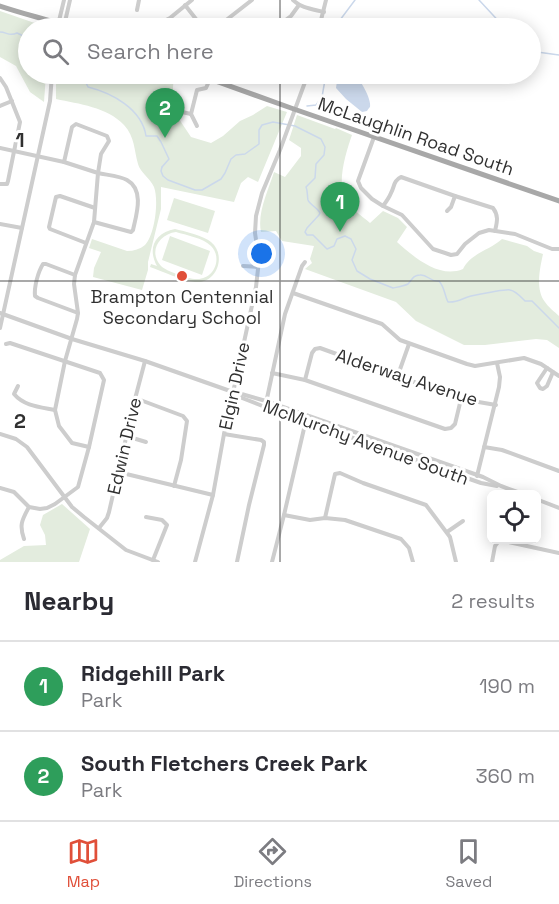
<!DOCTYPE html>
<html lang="en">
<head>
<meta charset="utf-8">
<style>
	body { margin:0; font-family:"Space Grotesk",sans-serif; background:#f2f2f3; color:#2b2b33 }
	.controls { position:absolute; right:18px; bottom:18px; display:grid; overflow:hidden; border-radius:9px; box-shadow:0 3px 15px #0003 }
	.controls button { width:54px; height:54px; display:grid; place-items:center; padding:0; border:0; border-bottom:2px solid #e1e1e2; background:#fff; color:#2b2b33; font:30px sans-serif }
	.you { position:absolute; left:262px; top:254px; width:21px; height:21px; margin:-15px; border:4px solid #fff; border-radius:50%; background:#1a73e8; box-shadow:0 0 0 9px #1a73e833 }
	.badge { display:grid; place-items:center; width:39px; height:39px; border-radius:50%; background:#e04f39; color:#fff; font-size:20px; font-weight:700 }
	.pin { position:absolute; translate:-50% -50px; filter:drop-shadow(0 2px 3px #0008) }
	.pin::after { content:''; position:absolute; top:32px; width:21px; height:18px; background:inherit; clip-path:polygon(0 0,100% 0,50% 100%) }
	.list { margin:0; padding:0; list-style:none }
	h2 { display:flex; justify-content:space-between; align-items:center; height:78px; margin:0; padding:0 24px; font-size:26px }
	h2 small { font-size:20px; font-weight:400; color:#7c7c81 }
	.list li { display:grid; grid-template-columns:39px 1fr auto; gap:18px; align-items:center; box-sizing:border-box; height:90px; padding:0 24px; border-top:2px solid #e1e1e2 }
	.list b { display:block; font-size:22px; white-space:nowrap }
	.list p { margin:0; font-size:20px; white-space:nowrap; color:#7c7c81 }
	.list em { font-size:20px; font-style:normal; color:#7c7c81 }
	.icon { flex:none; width:33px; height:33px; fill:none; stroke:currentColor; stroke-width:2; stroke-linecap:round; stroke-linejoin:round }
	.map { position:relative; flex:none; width:559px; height:562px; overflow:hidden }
	.search { position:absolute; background:#fff; box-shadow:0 3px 15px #0003; left:18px; right:18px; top:18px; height:66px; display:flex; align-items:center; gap:15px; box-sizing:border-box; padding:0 21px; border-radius:33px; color:#7c7c81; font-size:22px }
	.sheet { height:258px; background:#fff }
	nav { display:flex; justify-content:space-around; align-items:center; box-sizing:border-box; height:84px; border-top:2px solid #e1e1e2; background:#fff; font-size:16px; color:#7c7c81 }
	nav a { display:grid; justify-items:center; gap:3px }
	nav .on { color:#e04f39 }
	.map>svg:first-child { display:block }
	.green { fill:#e3ecde; fill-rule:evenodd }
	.water { fill:#cbd8eb }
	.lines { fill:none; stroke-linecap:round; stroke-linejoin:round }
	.stream { stroke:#cbd8eb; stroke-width:1.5 }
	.minor { stroke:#cdcdcd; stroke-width:4 }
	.major { stroke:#a8a8a8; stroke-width:5 }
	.grid { fill:none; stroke:#303030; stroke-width:1.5; stroke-opacity:0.55 }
	.poi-dot { fill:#e04f39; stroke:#fff; stroke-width:2 }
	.labels { text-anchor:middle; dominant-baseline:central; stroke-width:6; stroke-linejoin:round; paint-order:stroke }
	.street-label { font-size:18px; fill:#303030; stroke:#fff }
	.poi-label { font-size:18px; fill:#303030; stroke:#fff }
	.grid-label { font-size:20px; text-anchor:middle; font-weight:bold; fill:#303030; stroke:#fff; stroke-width:6; stroke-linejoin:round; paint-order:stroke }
</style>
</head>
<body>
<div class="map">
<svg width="559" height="562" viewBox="0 0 559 562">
	<rect width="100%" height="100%" fill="#fff"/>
	<g class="green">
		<polygon points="0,11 49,28 28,28 28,74 46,74 44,102 30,92 16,66 0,57"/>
		<path d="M56 74H174L172 101 179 119 191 137 211 143 223 136 240 121 253 115 267 106 287 112 258 182 248 177 241 183 234 202 161 187V209L148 262V270L142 290 93 277 94 268 101 252 89 248 92 239 127 251C134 251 140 249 145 245 155 235 159 200 154 187 150 178 140 172 138 164 134 150 135 137 124 125 107 107 79 104 56 99Z"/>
		<path d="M297 115 335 129 336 128 352 135C346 152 336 184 346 200 351 209 362 216 370 223L383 211 398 218 407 227 397 242C414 257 439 279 463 269 471 253 490 250 502 239L527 246 534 251 543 254C540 268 535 289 545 302 548 307 555 312 559 316V348L547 340 536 339 485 345H464L416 321 396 302 305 269 312 263 310 259 314 246 282 241 276 231 261 232C257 213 268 191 274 172L285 177 301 156V148L289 140Z"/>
		<polygon points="174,198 215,211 208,233 167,220"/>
		<path d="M175 229C184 231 204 236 211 242 227 255 217 284 195 282 183 281 162 271 150 267L151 264 157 266C147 248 155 233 175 229ZM176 232C186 235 203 238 211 246 223 258 214 280 196 279 188 279 166 271 161 266 148 252 159 234 176 232Z"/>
		<polygon points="170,236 210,251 202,275 162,260"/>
		<polygon points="62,504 90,529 79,562 0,562 0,560 24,546 46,545 45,535 40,525 43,515"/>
	</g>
	<path class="water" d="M344 74C348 74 350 73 354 75 360 78 372 100 370 107 369 108 368 109 367 111L362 112 346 99 336 88C337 81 337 76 344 74Z"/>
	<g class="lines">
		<g class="stream">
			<polyline points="479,0 505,28"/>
			<polyline points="334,28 355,0"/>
			<path d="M0 32C7 32 9 37 17 33L28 38"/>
			<polyline points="530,51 559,55"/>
			<path d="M82 74 88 87C112 93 142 109 146 136H157L161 142 169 159 162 167"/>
			<polyline points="307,106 316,105 322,97 326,74"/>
			<path d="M162 167 161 171 163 176 168 180 195 190H202L221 179 225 173 231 159 236 155 245 154 259 144V130L262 125 273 122 295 126 321 139 325 147 324 155 316 164 315 178 306 187C308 191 307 196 308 200 310 205 317 207 320 213L319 215 307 228 305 232 307 235H313L327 249 334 246 337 239 345 236 351 239 356 249 352 260 357 271 370 279 393 288C398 287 404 286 408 284 412 280 413 275 420 275 428 274 429 282 439 281 445 288 444 294 448 302 457 303 463 298 471 296 476 295 507 289 510 290 516 291 521 297 525 301H532L559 328"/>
		</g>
		<g class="minor">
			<path d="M293 0C301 8 312 9 324 12"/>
			<polyline points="185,5 203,28"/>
			<polyline points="137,10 139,0"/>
			<polyline points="162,22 170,18 192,0"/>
			<polyline points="58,25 64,0"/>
			<polyline points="64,26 70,0"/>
			<polyline points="216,28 252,0"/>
			<polyline points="275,28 291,16 299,5"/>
			<polyline points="319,28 326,0"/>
			<polyline points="0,78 6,87 20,122 8,181 7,184 0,184"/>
			<polyline points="0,106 12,101"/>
			<polyline points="182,112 191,114"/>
			<polyline points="197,126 191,114 197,90 206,88 210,79"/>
			<polyline points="374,137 358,181 361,188 372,199 383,206 402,215 433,249 451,255 457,254 465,244 479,233 489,230 515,234 552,249 559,249"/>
			<polyline points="0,148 64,162 98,173 94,222 75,275 74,284 78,313 77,319 65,361 55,410 59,426 72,443 89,447"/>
			<path d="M64 162 72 127 76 124 107 136 109 141 101 154 98 173C107 175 120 176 127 180 145 190 136 216 133 230L131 232 94 222"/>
			<path d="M383 206C386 202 389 198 391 193 395 186 393 181 401 177L455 196 493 208C499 216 497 222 495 231"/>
			<polyline points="447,211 451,207 455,196"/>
			<polyline points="0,224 22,228"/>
			<polyline points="86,243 50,229 49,227 56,197 60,196 95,208"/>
			<polyline points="243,266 258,267"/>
			<path d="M75 275 46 264H43C38 272 34 287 35 296L38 298 78 313"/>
			<polyline points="293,293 382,324 400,340 467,364 475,366 524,358 541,364 559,376"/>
			<polyline points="0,313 72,339 145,361 233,392 238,393 266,401 483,477 501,486 523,494"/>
			<polyline points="0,328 50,101 52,74"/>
			<polyline points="547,368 537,383 540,388 543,389 547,386 553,372"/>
			<polyline points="272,373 305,380 445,429 451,428 455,424 461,399"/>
			<polyline points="398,375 409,344"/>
			<polyline points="305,380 312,353 315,349 320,348 461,399 496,405"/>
			<path d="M18 386 14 394C24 406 40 407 55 410"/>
			<polyline points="233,393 237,396 265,407 481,483 497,486"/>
			<polyline points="135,398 183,416 187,421 181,460 174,486"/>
			<polyline points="266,403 285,314 302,266 305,262"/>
			<polyline points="0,434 16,439 27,447 72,507 84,517 126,550 158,562"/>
			<polyline points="224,434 261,440 264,442 264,445 249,505 237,562"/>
			<polyline points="126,436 146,442"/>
			<polyline points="484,447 502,450 559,471"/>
			<polyline points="118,472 213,495"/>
			<polyline points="477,476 499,387 500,377 497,363"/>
			<polyline points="0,488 14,492 29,507 40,509 47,508 55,504 78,487 89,447 104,380 100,373 10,343 6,344"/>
			<polyline points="536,499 559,508"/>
			<polyline points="284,515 310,520 325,518 345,520 401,539 409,548 413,562"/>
			<polyline points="146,517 162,520 167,525 153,560"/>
			<polyline points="325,518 335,474 340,473 363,483 426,505 450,537 456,562"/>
			<polyline points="99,528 107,518 109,512 135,399 145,361"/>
			<polyline points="447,532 463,521"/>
			<path d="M24 539C19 525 22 520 29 507"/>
			<polyline points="195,562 213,495 224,434 256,287 259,260 255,233 256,216 262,193 280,150 308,74"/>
			<polyline points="272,562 284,515 306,420"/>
			<polyline points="492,562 495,546 498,542 504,541 559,553"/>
		</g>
		<g class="major">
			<path d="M0 6C24 14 49 20 73 28"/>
			<polyline points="47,24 61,28"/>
			<polyline points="196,74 291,108 559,201"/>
		</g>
	</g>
	<path class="grid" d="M280 0V28M280 74V562M0 281H559"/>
	<circle class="poi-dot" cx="182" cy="276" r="6"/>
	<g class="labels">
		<g class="street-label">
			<text transform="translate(416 136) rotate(19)">McLaughlin Road South</text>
			<text transform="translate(407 377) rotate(18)">Alderway Avenue</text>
			<text transform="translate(234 386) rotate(-78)">Elgin Drive</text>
			<text transform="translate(366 442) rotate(20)">McMurchy Avenue South</text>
			<text transform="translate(124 446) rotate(-77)">Edwin Drive</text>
		</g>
		<g class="poi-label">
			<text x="182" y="296">Brampton Centennial<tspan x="182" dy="21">Secondary School</tspan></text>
		</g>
	</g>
	<g class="grid-label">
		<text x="20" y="147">1</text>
		<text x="20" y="428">2</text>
	</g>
</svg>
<div class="controls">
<button><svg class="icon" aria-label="locate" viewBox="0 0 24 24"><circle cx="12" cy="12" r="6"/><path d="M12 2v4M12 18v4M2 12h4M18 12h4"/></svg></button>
</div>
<div class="you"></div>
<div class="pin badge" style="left:340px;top:232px;background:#2e9e5b">1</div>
<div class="pin badge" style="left:165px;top:138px;background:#2e9e5b">2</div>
<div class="search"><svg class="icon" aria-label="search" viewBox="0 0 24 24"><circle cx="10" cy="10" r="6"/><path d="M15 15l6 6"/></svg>Search here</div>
</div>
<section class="sheet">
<h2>Nearby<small>2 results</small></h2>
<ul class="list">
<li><span class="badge" style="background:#2e9e5b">1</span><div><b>Ridgehill Park</b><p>Park</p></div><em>190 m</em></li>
<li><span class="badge" style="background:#2e9e5b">2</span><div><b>South Fletchers Creek Park</b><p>Park</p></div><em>360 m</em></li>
</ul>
</section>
<nav>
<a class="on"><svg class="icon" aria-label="map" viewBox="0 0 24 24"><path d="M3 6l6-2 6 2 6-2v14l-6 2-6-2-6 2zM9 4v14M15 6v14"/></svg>Map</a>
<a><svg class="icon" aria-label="directions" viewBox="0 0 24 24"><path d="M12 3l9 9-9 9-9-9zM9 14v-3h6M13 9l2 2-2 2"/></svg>Directions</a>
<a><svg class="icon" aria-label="saved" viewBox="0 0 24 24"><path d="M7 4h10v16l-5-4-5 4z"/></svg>Saved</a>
</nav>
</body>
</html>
